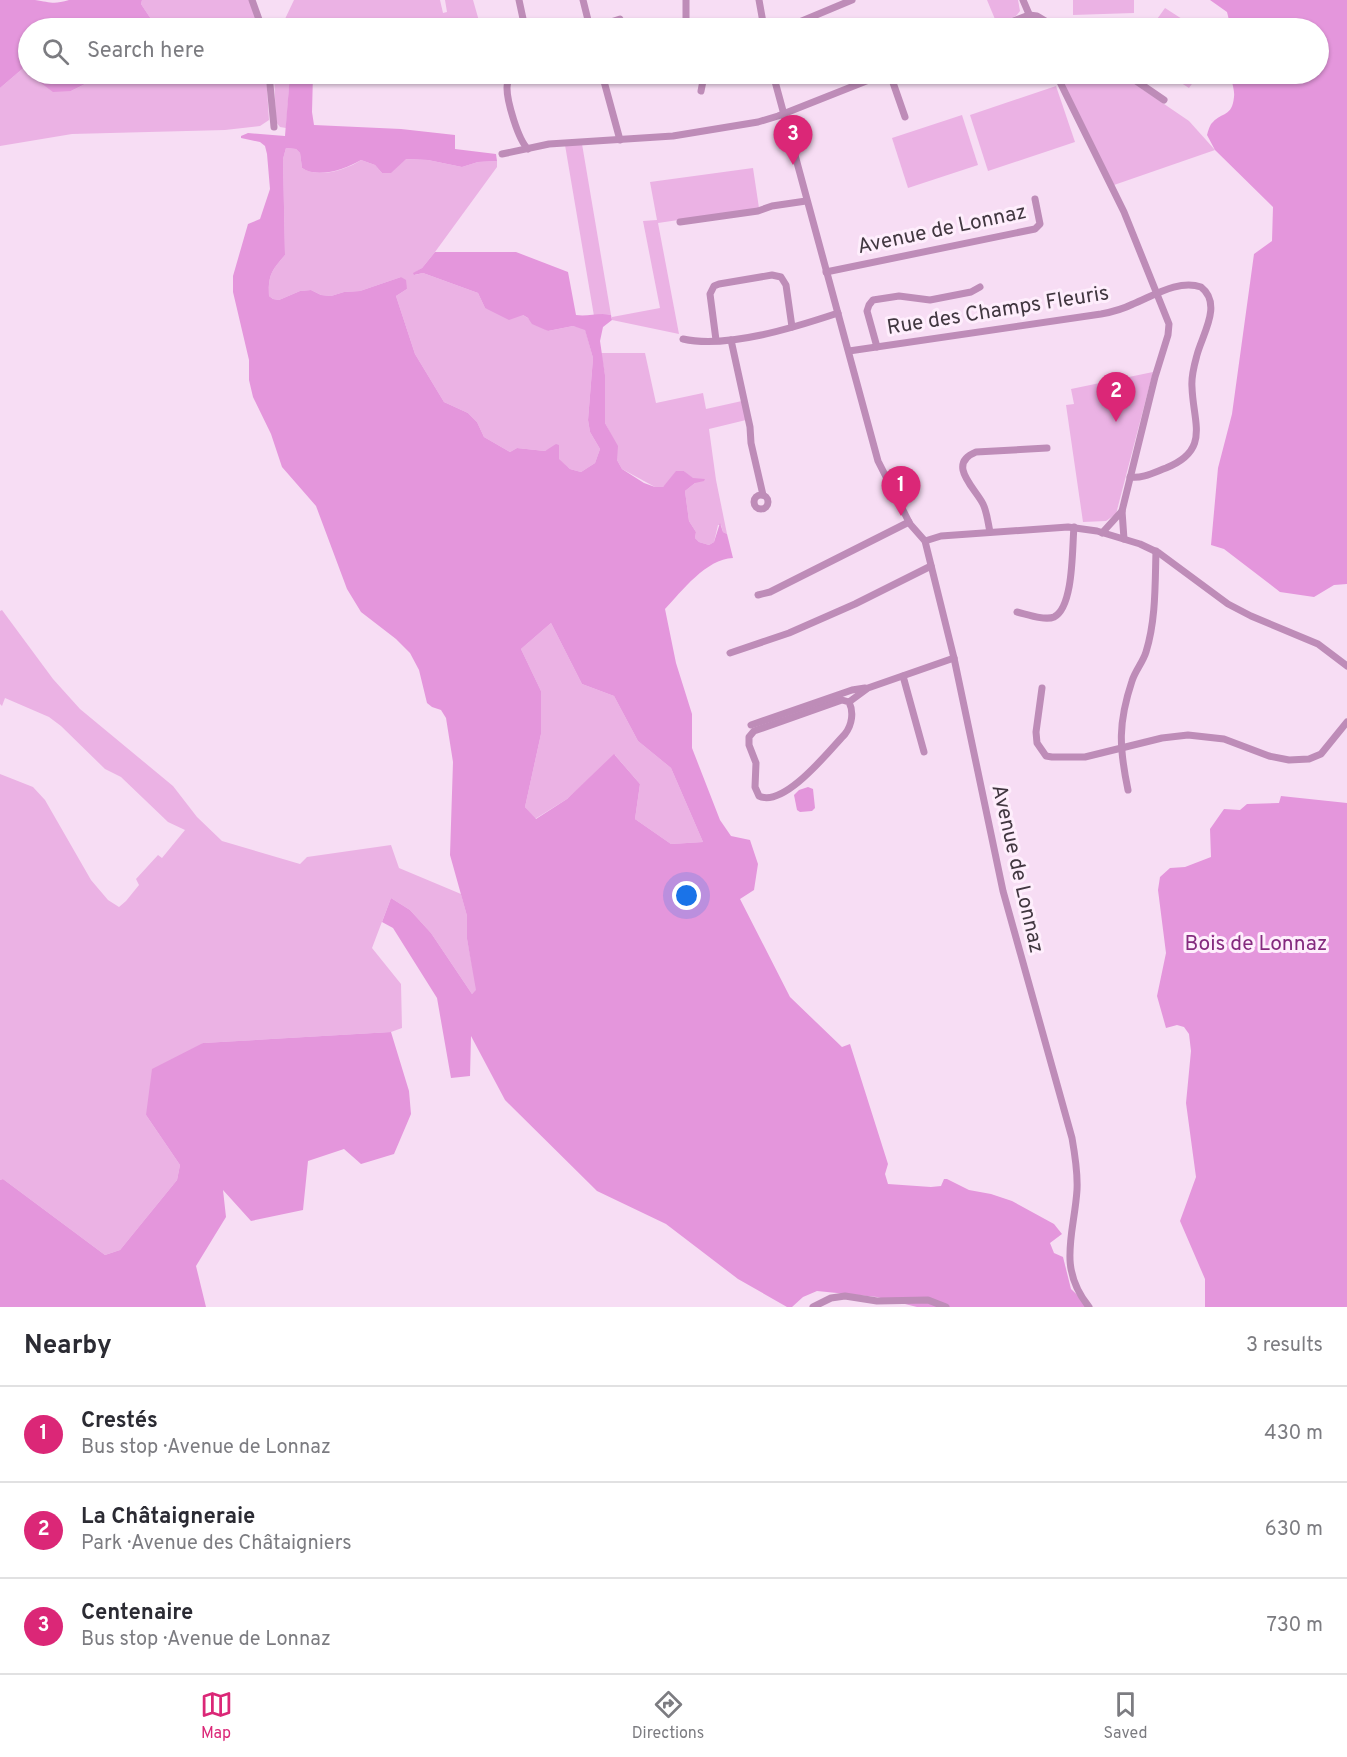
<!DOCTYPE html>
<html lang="en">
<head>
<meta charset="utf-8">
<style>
	body { margin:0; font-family:Overpass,sans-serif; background:#f2f2f3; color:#2b2b33 }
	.you { position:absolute; left:687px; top:896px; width:21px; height:21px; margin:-15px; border:4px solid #fff; border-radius:50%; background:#1a73e8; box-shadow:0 0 0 9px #1a73e833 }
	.badge { display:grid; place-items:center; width:39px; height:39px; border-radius:50%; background:#db2777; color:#fff; font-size:20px; font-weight:700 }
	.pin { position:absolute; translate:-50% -50px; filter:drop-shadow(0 2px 3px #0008) }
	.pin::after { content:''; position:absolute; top:32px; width:21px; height:18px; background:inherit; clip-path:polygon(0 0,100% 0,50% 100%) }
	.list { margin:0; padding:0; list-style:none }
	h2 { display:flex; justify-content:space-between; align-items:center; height:78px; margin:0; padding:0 24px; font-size:26px }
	h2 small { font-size:20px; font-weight:400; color:#7c7c81 }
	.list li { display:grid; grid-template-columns:39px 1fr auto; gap:18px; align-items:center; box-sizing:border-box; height:96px; padding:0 24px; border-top:2px solid #e1e1e2 }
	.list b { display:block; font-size:22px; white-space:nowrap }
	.list p { margin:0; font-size:20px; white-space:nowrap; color:#7c7c81 }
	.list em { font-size:20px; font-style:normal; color:#7c7c81 }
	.icon { flex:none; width:33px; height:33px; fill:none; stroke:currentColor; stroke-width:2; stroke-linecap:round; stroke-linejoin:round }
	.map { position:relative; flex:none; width:1347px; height:1307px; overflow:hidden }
	.search { position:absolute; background:#fff; box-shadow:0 2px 4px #0004; left:18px; right:18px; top:18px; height:66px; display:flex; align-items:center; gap:15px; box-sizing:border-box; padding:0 21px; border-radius:33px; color:#7c7c81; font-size:22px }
	.sheet { height:366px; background:#fff }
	nav { display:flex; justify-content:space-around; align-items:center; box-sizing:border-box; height:84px; border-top:2px solid #e1e1e2; background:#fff; font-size:16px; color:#7c7c81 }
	nav a { display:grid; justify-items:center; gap:3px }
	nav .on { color:#db2777 }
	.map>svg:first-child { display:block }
	.green { fill:#ebb2e4 }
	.forest { fill:#e496dc; fill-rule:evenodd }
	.water { fill:#e395db }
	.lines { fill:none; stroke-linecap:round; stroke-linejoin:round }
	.street { stroke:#be8cb8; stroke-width:7 }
	.labels { text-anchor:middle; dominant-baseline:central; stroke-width:6; stroke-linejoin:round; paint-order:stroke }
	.street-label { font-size:21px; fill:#413740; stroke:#feeefc }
	.park-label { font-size:21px; fill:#842a7e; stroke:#feeefc }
</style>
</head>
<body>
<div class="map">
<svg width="1347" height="1307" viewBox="0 0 1347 1307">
	<rect width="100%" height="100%" fill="#f7ddf4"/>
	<g class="green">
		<polygon points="142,0 252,0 260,22 219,28 157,28 141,4"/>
		<polygon points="294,0 440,0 443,13 447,12 445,0 473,0 481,28 287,28 285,19"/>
		<polygon points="987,0 1018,0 1020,11 1016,16 997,24"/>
		<polygon points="1073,0 1134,0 1134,13 1073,15"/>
		<polygon points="1165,8 1196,28 1164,28 1155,22"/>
		<polygon points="28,64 28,74 32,74 33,77 71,91 97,78 148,77 153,74 266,74 269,120 260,126 225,130 72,134 0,146 0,88"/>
		<polygon points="274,74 290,74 286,128 280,127 276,122"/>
		<polygon points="1086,74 1120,74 1189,121 1215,150 1114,185 1064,84"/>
		<polygon points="1167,74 1199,74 1189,88"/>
		<polygon points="1056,86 1075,142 988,171 970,115"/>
		<polygon points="962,115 978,165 908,188 892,138"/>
		<polygon points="582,144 611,315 605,314 594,316 565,145"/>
		<path d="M286 148 296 149 300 153 302 168C318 179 346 170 361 160L375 165 382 173 405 159 428 160 462 167 478 162 497 161V167L435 252 422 268 414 273 415 275 423 273 478 293 485 308 523 315 548 331 573 326 585 329 593 358 588 420 590 432 600 449 595 463 581 472 570 469 558 459 559 445 545 451 517 448 510 452 484 437 477 422 468 413 444 402 415 354 396 296 407 289 401 277 360 291 344 292 331 296 321 295 311 290 300 291 279 300 273 299 269 296C268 275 272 270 285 255L283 159Z"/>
		<polygon points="753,168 759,208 658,223 679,334 612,320 612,317 660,308 643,221 657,220 650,182"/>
		<polygon points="601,353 645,353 656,403 703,393 706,409 742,401 746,420 709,429 716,480 727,534 723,532 721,525 718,525 714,542 709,545 699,542 695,538 696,532 689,521 685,491 695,483 692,478 684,471 663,487 655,487 622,469 617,460 617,446 605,423 605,375"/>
		<polygon points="1153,372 1116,514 1106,521 1083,522 1066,405 1074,404 1071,389"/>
		<polygon points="2,610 53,679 80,709 173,786 197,817 222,841 300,864 307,857 391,845 399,868 461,894 467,916 467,939 477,990 472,994 431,933 410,910 391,898 372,948 401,984 402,1028 391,1032 203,1043 146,1115 180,1165 177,1180 120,1250 105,1255 3,1179 0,1180 0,774 33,787 45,800 91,880 108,900 119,907 126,901 139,885 136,879 158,855 162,858 185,830 168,822 121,777 105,769 61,726 49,717 5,698 2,706 0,704 0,611"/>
		<polygon points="551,623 582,684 614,696 638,741 671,768 703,842 671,844 635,819 640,784 615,755 567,799 535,819 525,807 541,734 541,691 521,649"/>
	</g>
	<g class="forest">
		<path d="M0 0C11 0 24 0 35 0 50 2 53 5 69 0H142L141 4 157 28H28V64L0 88Z"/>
		<path d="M1210 0H1347V584L1334 585 1314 597 1280 592 1224 549 1211 545 1218 468 1232 414 1254 254 1272 241 1273 207 1215 150 1207 135C1208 131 1210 124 1213 122 1222 112 1232 117 1234 97 1235 90 1231 81 1231 74H1318V28H1231L1227 12Z"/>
		<polygon points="32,74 153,74 149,77 97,78 71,91 53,92 33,77"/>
		<path d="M290 74H313L312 112 314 125 401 129 455 135V149L496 154 497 161 478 162 462 167 428 160 406 159 391 173H382L375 165 361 160C346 169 318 179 302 168L300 153 296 149 286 148 283 159 285 255C272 270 268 275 269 296L273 299 279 300 300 291 311 290 321 295 331 296 344 292 360 291 401 277 406 280 407 289 396 296 415 354 444 402 468 413 477 422 484 437 510 452 517 448 545 451 556 444 559 445V459L570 469 581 472 595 463 600 449 590 432 588 420 593 358 585 330 573 326 548 331 532 324 528 318 523 315 509 320 485 308 478 293 423 273 414 275 413 273 422 268 435 252H516L568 272 576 315C588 317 599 312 611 315L612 320 603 327 600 341 605 375V423L618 446 617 460 622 469 644 483 655 487H663L676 471H684L693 478 705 479 704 481 695 483 685 491 689 521 696 532 695 538 699 542 709 545 714 542 720 523 723 532 727 534 733 558C706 559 682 591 665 609L676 663 692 714V748L720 820 731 836 750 840 758 864 754 890 740 899 790 997 842 1047 850 1044 888 1164 885 1174 888 1184 931 1187 941 1186 944 1179H947L969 1190 991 1194 1012 1201 1054 1224 1062 1234 1050 1243 1054 1253 1063 1257 1071 1289 1090 1307H917L877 1297 817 1291 803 1297 792 1307H787L738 1279 666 1224 597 1191 505 1100 471 1036 470 1076 451 1078 437 998 393 928 382 922 391 898 410 910 431 933 472 994 476 990 467 939V916L450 855 453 762 446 718 441 710 432 707 427 703 419 670 410 653 396 639 361 612 347 589 316 506 282 467 271 434 253 397 249 380V360L233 292V276L248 224 260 219 270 189 267 154 265 146 260 142 241 138V136L248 133 285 136ZM551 623 582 684 614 696 638 741 671 768 703 842 671 844 635 819 640 784 614 754 567 799 536 819 525 807 541 734V691L521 649Z"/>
		<polygon points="1281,796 1347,803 1347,1307 1205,1307 1205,1279 1180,1221 1196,1177 1186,1103 1191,1051 1189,1034 1184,1027 1177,1025 1166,1028 1157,996 1166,953 1158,890 1160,877 1170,868 1185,867 1211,857 1210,829 1224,809 1240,810 1247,804 1279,803"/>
		<polygon points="391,1032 409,1091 411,1114 394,1154 361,1164 344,1149 308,1161 303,1210 251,1221 223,1190 226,1217 196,1266 206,1307 0,1307 0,1180 3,1179 105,1255 120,1250 177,1180 180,1165 146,1115 152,1069 203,1043"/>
	</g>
	<polygon class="water" points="808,787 813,789 815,808 812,811 800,812 797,810 794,795 799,790"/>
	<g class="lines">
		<g class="street">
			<polyline points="252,0 262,28"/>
			<polyline points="519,0 525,28"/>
			<polyline points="583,0 590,28"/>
			<polyline points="686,0 686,28"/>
			<polyline points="759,0 764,28"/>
			<polyline points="1023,0 1035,28"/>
			<polyline points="1029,15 1037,16 1057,28"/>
			<polyline points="592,28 620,19"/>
			<polyline points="785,28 852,0"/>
			<polyline points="995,28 1029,15"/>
			<polyline points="269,74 274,127"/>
			<path d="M511 74C509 78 507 83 507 88 507 101 518 140 528 149"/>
			<polyline points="602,74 620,140"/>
			<polyline points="700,74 703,81 701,91"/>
			<path d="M773 74 878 461 910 524 925 541 954 658 1003 891 1072 1138C1075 1155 1078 1172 1077 1190 1074 1235 1057 1267 1089 1307"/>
			<polyline points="890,74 905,117"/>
			<polyline points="961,74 963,79"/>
			<polyline points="1056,74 1124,212 1169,324 1168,335 1155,377 1122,511 1124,539"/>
			<polyline points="1126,74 1164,100"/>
			<polyline points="502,154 549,144 673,136 758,122 778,116 884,74"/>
			<polyline points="680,222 758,211 772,206 806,201"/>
			<polyline points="826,272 1035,229 1040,224 1035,199"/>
			<path d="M683 339C727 349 796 327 838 313"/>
			<polyline points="716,340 710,294 714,286 719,284 772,275 781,277 786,285 792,327"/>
			<polyline points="731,340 750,427 751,443 763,495"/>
			<polyline points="877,347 867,311 869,305 873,300 899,296 930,300 971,292 980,287"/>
			<path d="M849 351 1101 314C1112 312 1123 309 1133 304 1153 296 1179 279 1201 287 1223 304 1202 335 1197 355 1194 366 1191 376 1192 387 1193 423 1211 450 1166 468 1155 472 1142 479 1130 477"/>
			<circle cx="761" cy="502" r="7"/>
			<path d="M990 532C988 523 987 512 983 504 975 488 946 464 976 452L1047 448"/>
			<polyline points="1102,533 1122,511"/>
			<polyline points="925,541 941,536 1068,527 1097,531 1140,544 1159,553 1228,604 1251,616 1318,644 1347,666"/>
			<polyline points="758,595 770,592 909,522"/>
			<path d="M1017 612C1026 614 1045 621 1054 617 1074 607 1072 547 1074 527"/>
			<polyline points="730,653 789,633 855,604 931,566"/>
			<polyline points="903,676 924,752"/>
			<polyline points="1042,688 1036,732 1037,743 1046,756 1052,757 1085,757 1162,738 1188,735 1224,739 1269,756 1289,760 1309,759 1321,754 1347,722"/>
			<path d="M849 702C854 712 852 725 845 734 829 751 784 808 759 796L755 787 756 763 749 745V737L754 731 842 700 849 702 868 688 954 658"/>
			<polyline points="751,725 852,690 865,688"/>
			<path d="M1128 790C1119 747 1118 723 1132 681 1135 671 1143 662 1146 652 1156 620 1155 584 1156 551"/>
			<polyline points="813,1307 831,1298 845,1296 877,1301 928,1300 946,1307"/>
		</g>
	</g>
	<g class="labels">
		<g class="street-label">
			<text transform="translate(942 230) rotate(-12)">Avenue de Lonnaz</text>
			<text transform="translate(998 311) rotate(-9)">Rue des Champs Fleuris</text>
			<text transform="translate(1017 869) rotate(77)">Avenue de Lonnaz</text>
		</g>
		<g class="park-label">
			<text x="1256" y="944">Bois de Lonnaz</text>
		</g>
	</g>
</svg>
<div class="you"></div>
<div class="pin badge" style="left:901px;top:516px">1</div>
<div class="pin badge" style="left:1116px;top:422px">2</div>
<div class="pin badge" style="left:793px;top:165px">3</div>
<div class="search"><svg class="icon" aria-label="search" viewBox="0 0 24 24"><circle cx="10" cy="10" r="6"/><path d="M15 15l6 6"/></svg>Search here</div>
</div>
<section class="sheet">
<h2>Nearby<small>3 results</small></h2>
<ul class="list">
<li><span class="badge">1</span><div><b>Crestés</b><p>Bus stop · Avenue de Lonnaz</p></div><em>430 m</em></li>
<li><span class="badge">2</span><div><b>La Châtaigneraie</b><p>Park · Avenue des Châtaigniers</p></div><em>630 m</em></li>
<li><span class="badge">3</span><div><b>Centenaire</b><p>Bus stop · Avenue de Lonnaz</p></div><em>730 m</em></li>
</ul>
</section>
<nav>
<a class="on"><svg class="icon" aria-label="map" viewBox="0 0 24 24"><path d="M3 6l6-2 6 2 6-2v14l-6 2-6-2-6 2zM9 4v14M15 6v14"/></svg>Map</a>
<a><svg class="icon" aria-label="directions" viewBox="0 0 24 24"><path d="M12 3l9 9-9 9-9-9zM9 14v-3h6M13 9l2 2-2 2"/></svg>Directions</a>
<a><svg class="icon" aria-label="saved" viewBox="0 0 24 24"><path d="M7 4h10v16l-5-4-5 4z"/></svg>Saved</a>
</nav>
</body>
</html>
